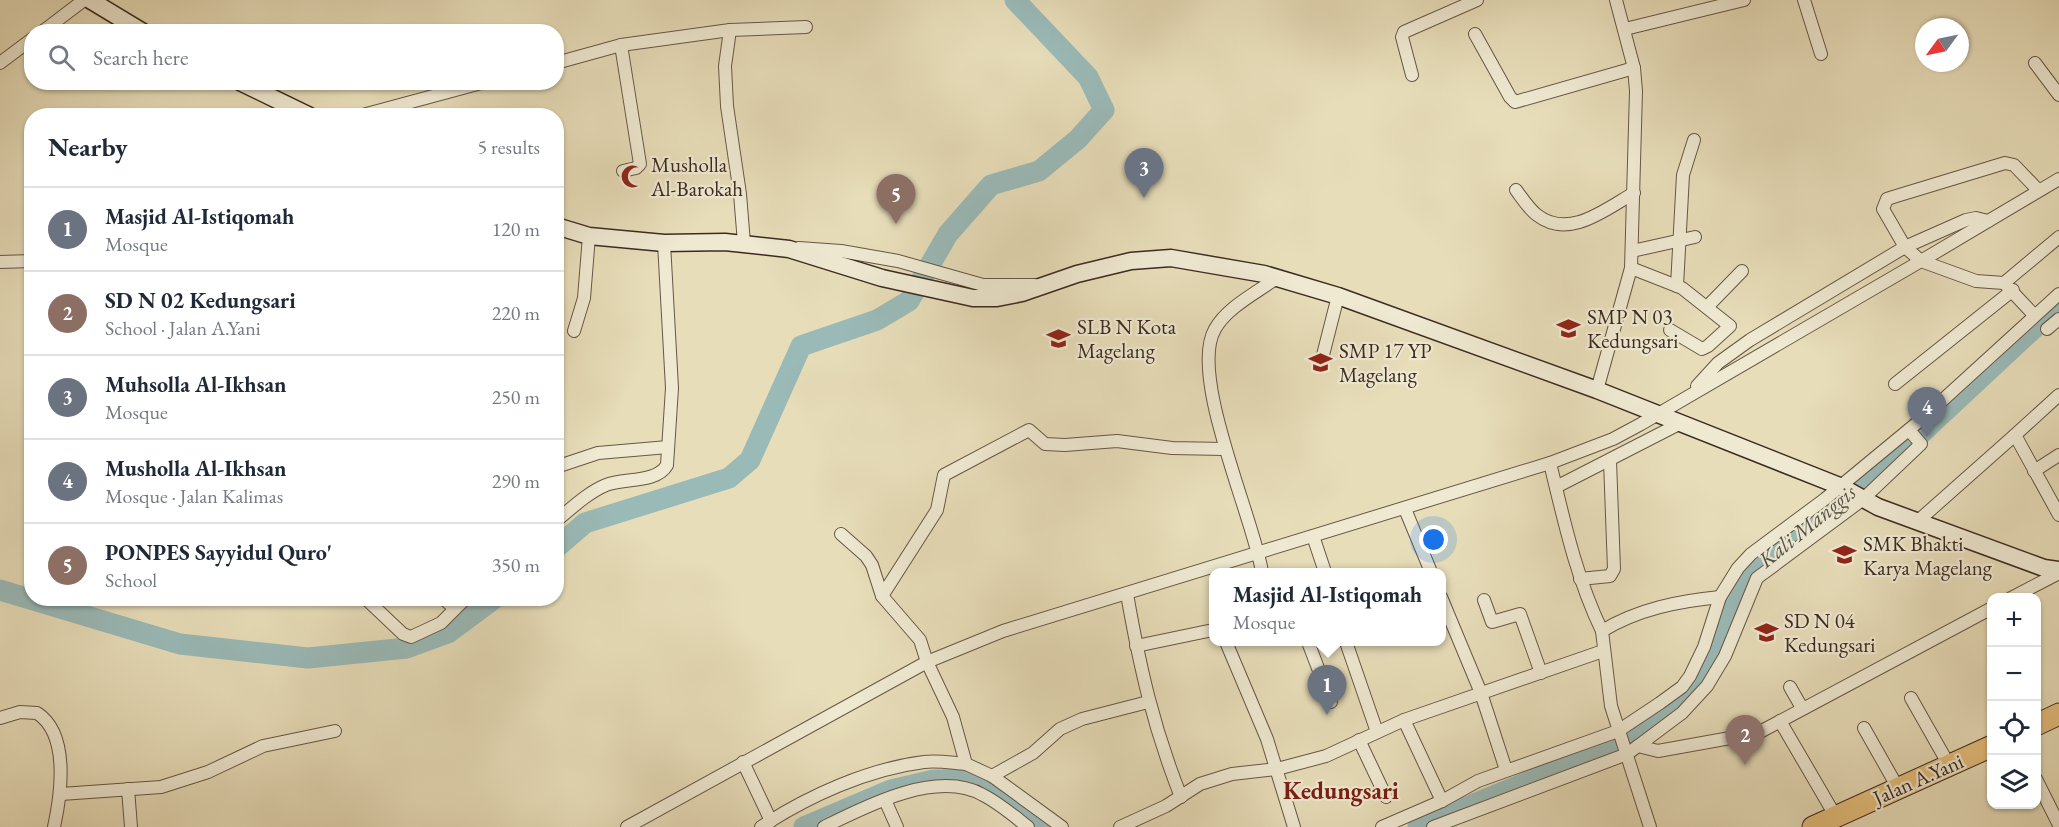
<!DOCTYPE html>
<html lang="en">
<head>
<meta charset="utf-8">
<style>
	body { margin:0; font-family:"EB Garamond",serif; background:#f2f2f3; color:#1f2937 }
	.controls { position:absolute; right:18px; bottom:18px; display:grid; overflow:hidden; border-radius:12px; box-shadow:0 2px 4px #0004 }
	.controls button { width:54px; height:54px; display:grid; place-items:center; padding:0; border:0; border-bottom:2px solid #e0e1e3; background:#fff; color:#1f2937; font:30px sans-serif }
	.compass { position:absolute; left:1915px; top:18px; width:54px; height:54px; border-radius:50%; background:#fff; box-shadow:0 2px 4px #0004; rotate:237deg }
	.you { position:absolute; left:1434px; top:540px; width:21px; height:21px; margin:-15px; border:4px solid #fff; border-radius:50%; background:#1a73e8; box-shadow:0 0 0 9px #1a73e833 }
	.badge { display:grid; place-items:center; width:39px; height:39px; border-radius:50%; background:#0b8043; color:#fff; font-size:20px; font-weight:700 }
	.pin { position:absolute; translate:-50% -50px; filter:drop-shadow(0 2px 3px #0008) }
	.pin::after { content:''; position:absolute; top:32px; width:21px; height:18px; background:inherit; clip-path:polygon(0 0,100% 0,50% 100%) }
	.popup { position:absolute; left:1209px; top:568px; width:237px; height:78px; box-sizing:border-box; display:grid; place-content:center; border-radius:12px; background:#fff; filter:drop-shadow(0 2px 4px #0005); font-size:20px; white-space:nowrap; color:#747a83 }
	.popup b { font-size:22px; color:#1f2937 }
	.popup::after { content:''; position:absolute; left:50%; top:100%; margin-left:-12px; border:12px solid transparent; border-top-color:#fff }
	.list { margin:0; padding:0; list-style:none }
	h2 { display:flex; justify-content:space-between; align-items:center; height:78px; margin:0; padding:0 24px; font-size:26px }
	h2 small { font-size:20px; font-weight:400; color:#747a83 }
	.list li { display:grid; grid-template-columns:39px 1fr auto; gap:18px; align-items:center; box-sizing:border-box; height:84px; padding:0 24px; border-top:2px solid #e0e1e3 }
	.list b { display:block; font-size:22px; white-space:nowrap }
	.list p { margin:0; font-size:20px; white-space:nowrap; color:#747a83 }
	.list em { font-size:20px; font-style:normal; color:#747a83 }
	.icon { flex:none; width:33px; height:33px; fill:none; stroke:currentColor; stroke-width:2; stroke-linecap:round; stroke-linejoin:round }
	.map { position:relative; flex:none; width:2059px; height:827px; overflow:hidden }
	.search { position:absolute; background:#fff; box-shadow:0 2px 4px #0004; left:24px; top:24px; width:540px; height:66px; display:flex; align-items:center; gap:15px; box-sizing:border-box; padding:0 21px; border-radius:24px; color:#747a83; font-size:22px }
	.panel { position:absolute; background:#fff; box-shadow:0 2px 4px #0004; left:24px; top:108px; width:540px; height:498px; border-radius:24px }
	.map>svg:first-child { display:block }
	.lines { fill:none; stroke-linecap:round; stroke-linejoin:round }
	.river { stroke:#9abab8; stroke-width:21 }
	.street-casing { stroke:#665746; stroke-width:14 }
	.secondary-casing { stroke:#3b2a20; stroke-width:19 }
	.highway-casing { stroke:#3b2a20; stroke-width:23 }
	.street { stroke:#efe9d2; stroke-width:12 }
	.secondary { stroke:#efe9d2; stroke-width:16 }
	.highway { stroke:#e4be7c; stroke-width:21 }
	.labels { text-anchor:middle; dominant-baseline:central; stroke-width:4.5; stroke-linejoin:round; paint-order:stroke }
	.poi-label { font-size:21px; fill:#3b2a20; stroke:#efe9d2; text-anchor:start }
	.street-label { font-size:21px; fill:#3b2a20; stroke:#efe9d2 }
	.water-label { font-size:22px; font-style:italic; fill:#534e46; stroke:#efe9d2 }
	.quarter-label { font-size:24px; font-weight:bold; fill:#7a1f14; stroke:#efe9d2 }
</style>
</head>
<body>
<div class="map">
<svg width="2059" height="827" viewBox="0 0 2059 827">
	<rect width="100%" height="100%" fill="#e7ddb9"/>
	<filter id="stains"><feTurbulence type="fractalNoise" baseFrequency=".00333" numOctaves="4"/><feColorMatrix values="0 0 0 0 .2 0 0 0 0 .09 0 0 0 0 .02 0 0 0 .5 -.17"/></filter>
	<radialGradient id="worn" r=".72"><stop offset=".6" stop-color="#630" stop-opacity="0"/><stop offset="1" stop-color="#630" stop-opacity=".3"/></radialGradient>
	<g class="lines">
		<g class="river">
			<polyline points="556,548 585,523 729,478 750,460 801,346 877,320 909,301 948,234 991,185 1039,171 1078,139 1104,110 1088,77 1015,0"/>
			<polyline points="0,590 180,644 308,658 407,648 448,633 495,598"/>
			<polyline points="804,827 891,790 934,780 982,779 1051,827"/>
			<polyline points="1418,827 1620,744 1693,692 1719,644 1738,591 1750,571 1914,440 2059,305"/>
		</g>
		<defs>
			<g id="street">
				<polyline points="1804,0 1821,54"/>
				<polyline points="1625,29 1744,0"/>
				<polyline points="730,30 725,66 727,106 740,194 744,243"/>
				<polyline points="42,32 84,0"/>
				<polyline points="1475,34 1510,97 1515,102 1634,68"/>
				<polyline points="621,45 640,164 636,168 623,171"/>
				<polyline points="0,63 32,39"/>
				<polyline points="556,63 621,45 730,30 806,27"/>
				<polyline points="2035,63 2059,95"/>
				<polyline points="1412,75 1402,37 1404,32 1477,0"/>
				<polyline points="359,116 485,82"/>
				<path d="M1516 190C1522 198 1529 209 1537 215 1569 240 1606 209 1634 193"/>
				<polyline points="2039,191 2014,165 2005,163 1893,197 1887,199 1883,209 1905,247 1921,261 2059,179"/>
				<polyline points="799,248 841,251 898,261 983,285 1035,285"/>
				<polyline points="1632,251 1695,237"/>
				<polyline points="0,262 32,261"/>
				<polyline points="1631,268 1682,288 1730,326 1708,346 1702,349 1670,330"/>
				<polyline points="2004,283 2059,237"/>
				<polyline points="1677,286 1683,175 1694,140"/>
				<polyline points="1707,307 1742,271"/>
				<polyline points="2047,329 2059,319"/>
				<polyline points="574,331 584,298 589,236"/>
				<polyline points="1323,355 1338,296"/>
				<polyline points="1895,384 2013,290"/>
				<polyline points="1697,386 1718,363 1750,340 1905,247 1966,220 1976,218 1988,221"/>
				<polyline points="1597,390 1631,268 1636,91 1634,68 1616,0"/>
				<polyline points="2059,395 2015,435 2059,515"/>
				<path d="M1550 463C1564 521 1576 577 1602 631"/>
				<polyline points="556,467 598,453 668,447"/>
				<polyline points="2034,471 2059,455"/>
				<polyline points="1556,487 1679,424"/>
				<polyline points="1405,509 1431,572"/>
				<path d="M556 521C572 508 587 493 606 485 624 478 657 483 667 465L672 388 664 243"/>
				<polyline points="1918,521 2015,435"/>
				<polyline points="841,534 866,556 872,565 882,596 920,640 927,662 953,717 966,764 992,776 1062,827"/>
				<polyline points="1313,536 1325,572"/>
				<path d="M1262 572C1254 519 1188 375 1215 329 1227 307 1258 292 1278 277"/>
				<polyline points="1580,579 1610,576 1614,569 1610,461"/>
				<path d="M1127 594C1140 668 1153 726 1181 797"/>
				<polyline points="882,596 937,510 944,475 1029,430 1045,444 1065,445 1117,441 1172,448 1224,449"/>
				<polyline points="1441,597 1481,693 1506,770"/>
				<polyline points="365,598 403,634 411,637 441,623 466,598"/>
				<polyline points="443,598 454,608"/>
				<polyline points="2011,598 2059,573"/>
				<polyline points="1484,600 1492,622 1520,614 1541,673"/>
				<polyline points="1226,642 1267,739 1294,827"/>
				<polyline points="1308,642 1331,702"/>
				<polyline points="1346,642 1377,732"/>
				<polyline points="1136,646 1213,630"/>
				<polyline points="1790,687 1802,708"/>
				<polyline points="1911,698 1949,765"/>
				<path d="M0 718 20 712 37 713C70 734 61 795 54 827"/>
				<polyline points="1404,720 1442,801"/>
				<polyline points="1780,721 1836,817"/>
				<polyline points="1864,728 1898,788"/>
				<polyline points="1359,740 1386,797"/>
				<polyline points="1638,746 1682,713 1707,686 1725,656 1757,578 1862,500 1921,444 1909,430"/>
				<polyline points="743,762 771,821"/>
				<polyline points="992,776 1033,753 1060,729 1082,719 1148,702"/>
				<polyline points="2036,779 2059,825"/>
				<polyline points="128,789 131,827"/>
				<polyline points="61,794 161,787 208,772 263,746 335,731"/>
				<polyline points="885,800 897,827"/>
				<polyline points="627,827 927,662 1003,631 1550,463 1613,439 1641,424 1921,261 1976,281 2004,283 2034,315"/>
				<path d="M761 827C808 796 868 769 924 762 937 760 952 763 966 764"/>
				<path d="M824 827C866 806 937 769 983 795 999 803 1014 816 1028 827"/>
				<polyline points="1120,827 1166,806 1200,784 1232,774 1277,769 1326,756 1404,720 1603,651"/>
				<polyline points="1382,827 1442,801 1478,781 1618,731 1660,703 1682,687 1690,676 1704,647 1720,597 1738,568 1751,554 1825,499 1923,418 2059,294"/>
				<polyline points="1433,827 1627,754 1638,746 1658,751 1758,733 1992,608"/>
				<path d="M1650 827 1611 706 1602 631C1638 609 1679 601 1720 597"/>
			</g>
			<g id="secondary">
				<polyline points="90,0 143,32"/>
				<polyline points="240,82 310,116"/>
				<polyline points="556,226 589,236 664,243 725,242 789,249 882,278 973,298 997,298 1022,293 1077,274 1131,261 1171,258 1264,274 1338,296 1597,390 1842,487 1878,507 2044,568 2059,570"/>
			</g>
			<g id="highway">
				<polyline points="2036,725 2059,714"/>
				<polyline points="1813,827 1992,746"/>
			</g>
		</defs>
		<use href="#street" class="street-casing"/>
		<use href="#secondary" class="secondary-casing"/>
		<use href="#highway" class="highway-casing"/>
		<use href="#street" class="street"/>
		<use href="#secondary" class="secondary"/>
		<use href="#highway" class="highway"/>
	</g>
	<defs>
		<symbol id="mosque-bare" viewBox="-9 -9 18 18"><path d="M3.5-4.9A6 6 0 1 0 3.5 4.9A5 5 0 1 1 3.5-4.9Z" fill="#8f2418" stroke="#efe9d2" stroke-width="2.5" paint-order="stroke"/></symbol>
		<symbol id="school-bare" viewBox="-9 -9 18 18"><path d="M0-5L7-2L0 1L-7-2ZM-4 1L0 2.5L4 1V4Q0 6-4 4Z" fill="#8f2418" stroke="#efe9d2" stroke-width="2.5" paint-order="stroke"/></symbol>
	</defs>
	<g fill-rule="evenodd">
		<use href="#mosque-bare" x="616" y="160" width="33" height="33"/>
		<use href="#school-bare" x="1552" y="312" width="33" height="33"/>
		<use href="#school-bare" x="1042" y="322" width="33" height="33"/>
		<use href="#school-bare" x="1304" y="346" width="33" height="33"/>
		<use href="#school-bare" x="1828" y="538" width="33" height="33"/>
		<use href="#school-bare" x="1750" y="616" width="33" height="33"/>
	</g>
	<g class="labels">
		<g class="poi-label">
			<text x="651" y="164">Musholla<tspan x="651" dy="24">Al-Barokah</tspan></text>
			<text x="1587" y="316">SMP N 03<tspan x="1587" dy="24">Kedungsari</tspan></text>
			<text x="1077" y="326">SLB N Kota<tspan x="1077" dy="24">Magelang</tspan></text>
			<text x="1339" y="350">SMP 17 YP<tspan x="1339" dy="24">Magelang</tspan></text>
			<text x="1863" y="543">SMK Bhakti<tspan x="1863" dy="24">Karya Magelang</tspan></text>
			<text x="1784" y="620">SD N 04<tspan x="1784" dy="24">Kedungsari</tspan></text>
		</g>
		<g class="street-label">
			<text transform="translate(1918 779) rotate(-24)">Jalan A.Yani</text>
		</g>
		<g class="water-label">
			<text transform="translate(1807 526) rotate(-39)">Kali Manggis</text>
		</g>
		<g class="quarter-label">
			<text x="1341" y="790">Kedungsari</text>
		</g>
	</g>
	<rect width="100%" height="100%" filter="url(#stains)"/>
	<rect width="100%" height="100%" fill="url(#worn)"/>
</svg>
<div class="controls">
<button>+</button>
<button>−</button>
<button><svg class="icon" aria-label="locate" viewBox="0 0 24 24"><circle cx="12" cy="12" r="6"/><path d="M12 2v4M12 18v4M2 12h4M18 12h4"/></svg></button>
<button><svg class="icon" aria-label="layers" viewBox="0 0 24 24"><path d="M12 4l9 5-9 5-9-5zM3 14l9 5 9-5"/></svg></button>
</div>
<svg class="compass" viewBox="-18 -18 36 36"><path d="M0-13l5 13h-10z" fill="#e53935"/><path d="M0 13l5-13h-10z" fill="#747a83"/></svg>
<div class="you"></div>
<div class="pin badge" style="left:1327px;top:715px;background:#6b7280">1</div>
<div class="popup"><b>Masjid Al-Istiqomah</b>Mosque</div>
<div class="pin badge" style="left:1745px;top:765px;background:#8d6e63">2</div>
<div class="pin badge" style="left:1144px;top:198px;background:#6b7280">3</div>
<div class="pin badge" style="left:1927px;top:437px;background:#6b7280">4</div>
<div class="pin badge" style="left:896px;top:224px;background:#8d6e63">5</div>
<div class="search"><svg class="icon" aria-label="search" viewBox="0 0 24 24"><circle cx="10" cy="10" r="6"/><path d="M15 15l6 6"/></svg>Search here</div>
<section class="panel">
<h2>Nearby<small>5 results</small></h2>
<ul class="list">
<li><span class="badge" style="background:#6b7280">1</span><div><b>Masjid Al-Istiqomah</b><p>Mosque</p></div><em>120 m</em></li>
<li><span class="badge" style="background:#8d6e63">2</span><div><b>SD N 02 Kedungsari</b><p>School · Jalan A.Yani</p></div><em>220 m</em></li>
<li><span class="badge" style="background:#6b7280">3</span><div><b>Muhsolla Al-Ikhsan</b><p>Mosque</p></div><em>250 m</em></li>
<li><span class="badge" style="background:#6b7280">4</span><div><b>Musholla Al-Ikhsan</b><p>Mosque · Jalan Kalimas</p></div><em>290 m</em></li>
<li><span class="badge" style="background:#8d6e63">5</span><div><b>PONPES Sayyidul Quro'</b><p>School</p></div><em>350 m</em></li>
</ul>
</section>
</div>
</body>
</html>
